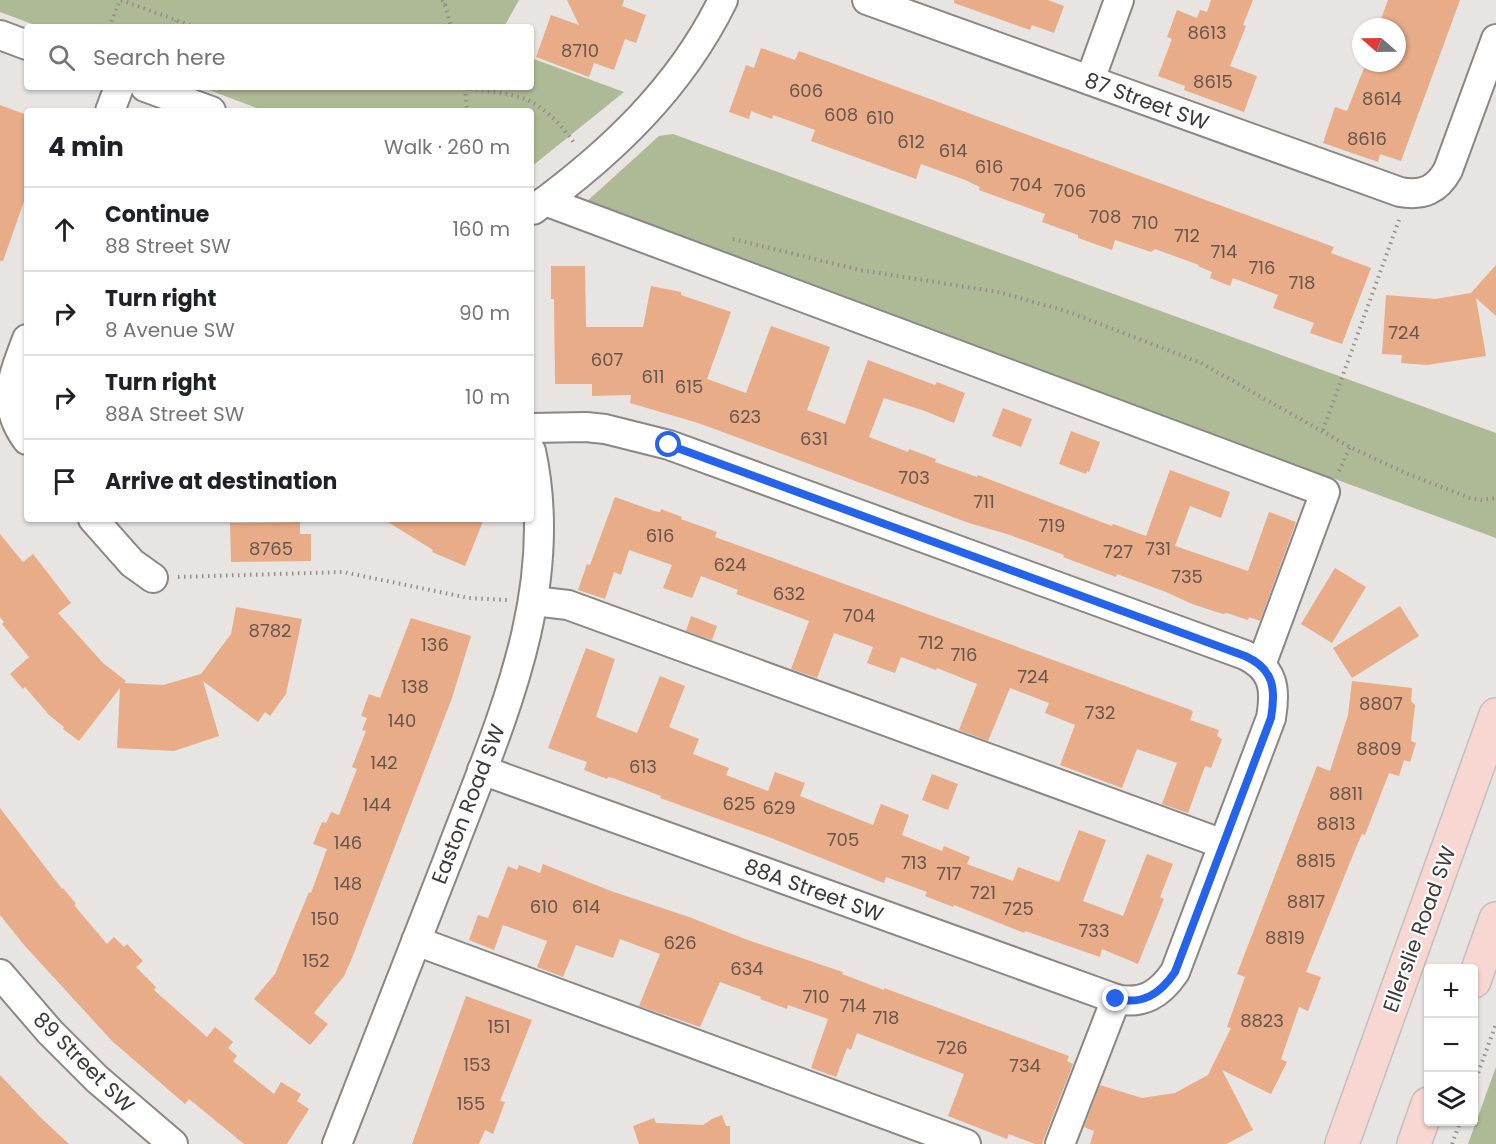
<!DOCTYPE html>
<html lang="en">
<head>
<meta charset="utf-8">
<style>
	body { margin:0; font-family:Poppins,sans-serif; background:#f6f6f6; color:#202124 }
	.controls { position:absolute; right:18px; bottom:18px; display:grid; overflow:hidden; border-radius:6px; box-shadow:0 2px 4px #0004 }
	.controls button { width:54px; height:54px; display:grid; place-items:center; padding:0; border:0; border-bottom:2px solid #e0e0e0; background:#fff; color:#202124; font:30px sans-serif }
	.compass { position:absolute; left:1352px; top:18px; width:54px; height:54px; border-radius:50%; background:#fff; box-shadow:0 2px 4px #0004; rotate:290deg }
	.stop { position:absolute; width:18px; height:18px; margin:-14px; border:4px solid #2563eb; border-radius:50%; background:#fff }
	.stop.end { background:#2563eb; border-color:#fff; box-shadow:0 2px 6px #0008 }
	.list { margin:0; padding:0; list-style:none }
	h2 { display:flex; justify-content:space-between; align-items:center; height:78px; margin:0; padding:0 24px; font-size:26px }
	h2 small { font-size:20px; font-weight:400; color:#757577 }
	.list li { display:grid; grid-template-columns:39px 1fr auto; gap:18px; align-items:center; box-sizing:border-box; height:84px; padding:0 24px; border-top:2px solid #e0e0e0 }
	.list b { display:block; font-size:22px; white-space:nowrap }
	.list p { margin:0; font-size:20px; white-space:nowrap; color:#757577 }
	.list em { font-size:20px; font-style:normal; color:#757577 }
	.icon { flex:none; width:33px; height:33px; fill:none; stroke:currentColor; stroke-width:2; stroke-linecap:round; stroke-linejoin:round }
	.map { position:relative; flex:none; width:1496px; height:1144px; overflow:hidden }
	.search { position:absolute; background:#fff; box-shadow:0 2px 4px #0004; left:24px; top:24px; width:510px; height:66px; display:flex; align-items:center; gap:15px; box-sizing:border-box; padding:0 21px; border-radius:6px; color:#757577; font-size:22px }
	.panel { position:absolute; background:#fff; box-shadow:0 2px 4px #0004; left:24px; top:108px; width:510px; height:414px; border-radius:6px }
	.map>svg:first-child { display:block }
	.green { fill:#aeb995 }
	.building { fill:#e8ac89 }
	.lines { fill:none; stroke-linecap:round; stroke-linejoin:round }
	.minor-casing { stroke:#8a8784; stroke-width:32 }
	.major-casing { stroke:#c0c0bf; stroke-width:36 }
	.path { stroke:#918f8c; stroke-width:4; stroke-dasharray:1.5 4.5; stroke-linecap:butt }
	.minor { stroke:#fff; stroke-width:28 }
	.major { stroke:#f8d6d1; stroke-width:33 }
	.route { stroke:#2563eb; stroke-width:8 }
	.labels { text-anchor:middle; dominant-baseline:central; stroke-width:4.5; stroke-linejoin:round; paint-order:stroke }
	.number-label { font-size:18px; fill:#66564c }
	.street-label { font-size:21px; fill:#3a3937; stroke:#fff }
</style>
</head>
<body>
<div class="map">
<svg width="1496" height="1144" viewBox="0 0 1496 1144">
	<rect width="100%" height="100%" fill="#e7e4e1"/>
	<g class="green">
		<polygon points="0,0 519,0 504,27 40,27 0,12"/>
		<polygon points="531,58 624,92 531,167 531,111 265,111 201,87 531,87"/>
		<polygon points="673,134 1496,433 1496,538 584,204 659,136"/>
		<polygon points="1496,1067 1496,1144 1468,1144"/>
	</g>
	<g class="building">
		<polygon points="567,0 624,0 622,6 646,15 636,43 625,39 614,70 594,63 589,77 536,57 551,15 579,25"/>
		<polygon points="954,0 1048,0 1064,6 1054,33 1032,25 1030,30 954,3"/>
		<polygon points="1211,0 1253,0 1243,25 1246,26 1230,66 1257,76 1244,112 1184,90 1185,86 1158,76 1172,39 1167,37 1177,10 1197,18 1200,10 1207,12"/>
		<polygon points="1388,0 1460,0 1401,161 1380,154 1378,162 1323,143 1335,107 1347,111 1366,63 1397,63 1397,27 1380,22"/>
		<polygon points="761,48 795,60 799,51 1334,247 1331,253 1371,268 1342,344 1310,333 1314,323 1273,308 1278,295 1233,278 1230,286 1210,278 1212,272 1198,266 1199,265 1155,249 1151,252 1115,240 1112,250 1078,238 1078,235 1042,222 1045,214 979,190 980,187 965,180 921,164 916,179 811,141 815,130 773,115 772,119 751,111 749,119 729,112 746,65 754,68"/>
		<polygon points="0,105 27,115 27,193 3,261 0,261"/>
		<polygon points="1496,265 1496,316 1476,298 1486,356 1427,365 1401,363 1402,355 1382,354 1386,295 1435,299 1471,293"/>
		<polygon points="551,266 585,266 586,327 643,327 651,286 681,292 681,295 731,312 707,379 746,393 771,326 830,347 807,410 845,424 868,360 935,385 937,382 965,393 954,423 925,411 884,398 869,437 908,452 909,449 936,459 935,462 977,477 978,475 1112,526 1113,524 1146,536 1170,470 1230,492 1221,518 1190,506 1175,546 1248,571 1269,512 1296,522 1260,621 1249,617 1248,620 1227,613 1223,614 1192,604 1166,592 1117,574 1116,577 1063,557 1064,555 1010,535 969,523 698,423 630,403 631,395 592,396 592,384 555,384 554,299 551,299"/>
		<polygon points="1003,408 1032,419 1021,447 992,436"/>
		<polygon points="1071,431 1100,442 1089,472 1087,471 1086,474 1059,464"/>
		<polygon points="615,497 654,511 660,512 661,509 682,517 681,519 717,532 715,537 1191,710 1193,712 1190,720 1219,730 1217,736 1222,739 1211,768 1205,766 1188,813 1162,804 1177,763 1137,749 1122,788 1060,765 1075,725 1045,713 1049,703 1010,688 988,741 959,730 977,684 937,668 936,670 901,657 895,673 867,663 873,647 834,633 817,678 791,669 809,621 736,594 738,590 701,576 692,598 663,588 672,565 629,550 621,575 614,572 605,599 578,590 587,564 590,565"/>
		<polygon points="383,519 484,519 465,566 432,552 433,550"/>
		<polygon points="300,522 300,534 311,534 311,561 231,562 230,523"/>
		<polygon points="0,534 23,562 33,554 71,603 58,613 103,663 126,681 124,683 163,685 201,674 231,634 236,607 302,619 286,694 270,716 265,712 258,722 203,681 219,736 174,751 117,748 120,688 79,741 63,729 64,727 49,715 25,687 23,689 10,674 29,657 2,624 4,622 0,617"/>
		<polygon points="1335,568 1366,587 1332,643 1301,624"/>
		<polygon points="1400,606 1419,636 1352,678 1333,648"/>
		<polygon points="691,616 717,626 712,640 686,631"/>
		<polygon points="411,618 471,636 452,698 352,958 344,976 314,1013 328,1024 310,1045 254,999 275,974 309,892 311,893 327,849 313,844 322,822 326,823 331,812 339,815 357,769 352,767 366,731 362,730 367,718 361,716 369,694 380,698"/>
		<polygon points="586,648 615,659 596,717 637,733 660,676 685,686 669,727 699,739 693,754 729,768 726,775 768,791 775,772 805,783 800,796 873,825 881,804 909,815 902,835 942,851 944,846 970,857 967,864 1013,881 1018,867 1059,882 1079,830 1106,840 1083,901 1123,916 1147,854 1173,864 1160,897 1164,899 1138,964 1102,949 1100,957 1025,931 1024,933 954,905 953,907 925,896 927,892 886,877 884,883 771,838 660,798 661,796 613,778 608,777 607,779 584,770 587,762 548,748"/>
		<polygon points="1352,681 1412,688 1411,701 1415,705 1411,741 1416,743 1410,762 1404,760 1399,776 1389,773 1365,835 1362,834 1355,850 1306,972 1321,977 1308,1011 1299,1007 1281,1059 1287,1062 1271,1094 1222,1070 1253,1130 1226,1144 1090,1144 1094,1131 1084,1127 1100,1085 1142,1098 1175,1093 1208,1075 1231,1028 1227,1027 1245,977 1237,974 1317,766 1330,771 1348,715"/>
		<polygon points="932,774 958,784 948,810 922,800"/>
		<polygon points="0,808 62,889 63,888 76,904 74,905 107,944 114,937 124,947 127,944 143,961 136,967 156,987 154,990 207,1037 215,1027 233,1042 228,1048 237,1056 233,1061 274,1094 281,1082 301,1094 297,1101 309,1109 287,1144 244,1144 189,1099 185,1104 112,1041 25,946 0,915"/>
		<polygon points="543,864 611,891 689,917 745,939 843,972 842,974 884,990 884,988 1069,1056 1067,1061 1073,1064 1042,1144 1035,1144 1009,1134 1007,1139 948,1116 964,1074 857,1033 851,1050 847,1048 836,1077 811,1068 828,1019 788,1005 787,1009 760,999 761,997 720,982 700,1027 639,1006 660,954 620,939 613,958 576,945 563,977 537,967 547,941 503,925 494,950 469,940 478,915 488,918 508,866 517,870 519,865 540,873"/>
		<polygon points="466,996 532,1020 500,1101 505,1102 493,1134 485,1130 479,1144 412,1144"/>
		<polygon points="0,1075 41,1118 69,1144 0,1144"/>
		<polygon points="722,1115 726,1126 730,1126 730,1144 639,1144 633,1126 654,1118 656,1123 703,1125 712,1119"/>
	</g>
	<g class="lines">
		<defs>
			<g id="minor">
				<path d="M867 0 1400 192C1423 196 1437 190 1448 170L1496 39"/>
				<polyline points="0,35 27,45"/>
				<polyline points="1090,80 1119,0"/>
				<polyline points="145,87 211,111"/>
				<polyline points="110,111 119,87"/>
				<polyline points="545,201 1325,492 1261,665"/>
				<path d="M533 210C611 153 680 88 723 0"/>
				<path d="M27 339C13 377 0 403 27 440"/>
				<polyline points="93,519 132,563 153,578"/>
				<polyline points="534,601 568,605 1223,844"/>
				<path d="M482 770 1116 999C1143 1005 1160 994 1175 972L1271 718C1276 689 1274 669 1245 655L669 445 605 429 586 427 531 428"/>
				<polyline points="416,941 966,1144"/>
				<polyline points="0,974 50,1032 97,1079 173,1144"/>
				<path d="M337 1144C374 1048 412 953 449 857 498 727 562 593 531 451"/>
				<polyline points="1060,1144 1116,999"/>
			</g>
			<g id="major">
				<polyline points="1474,981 1496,919"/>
				<polyline points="1342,1144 1496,715"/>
				<polyline points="1414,1144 1428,1104"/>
			</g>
		</defs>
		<use href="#minor" class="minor-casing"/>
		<use href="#major" class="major-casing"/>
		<g class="path">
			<polyline points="121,0 195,27"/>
			<polyline points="442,0 445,5 447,0"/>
			<polyline points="445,5 451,27"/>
			<polyline points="109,27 120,0"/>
			<polyline points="173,27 176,21"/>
			<path d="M458 87C519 96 536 91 575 144"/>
			<polyline points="465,88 467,111"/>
			<polyline points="733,239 860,270 998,292 1069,312 1201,363 1350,447 1408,474 1470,498 1481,500 1496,498"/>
			<polyline points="1323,430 1399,220"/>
			<polyline points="1339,471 1350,447"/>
			<polyline points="178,577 343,572 469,598 507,600"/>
			<polyline points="1474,1084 1496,1024"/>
			<polyline points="1452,1144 1460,1122"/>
		</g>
		<use href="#minor" class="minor"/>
		<use href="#major" class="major"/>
	</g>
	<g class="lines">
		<path class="route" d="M669 445 1245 656C1274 669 1276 689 1271 718L1175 972C1160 994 1143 1005 1116 999"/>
	</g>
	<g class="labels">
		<g class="number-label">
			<text x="1207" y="32">8613</text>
			<text x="580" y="50">8710</text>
			<text x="1213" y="81">8615</text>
			<text x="806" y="90">606</text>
			<text x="1382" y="98">8614</text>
			<text x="841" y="114">608</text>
			<text x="880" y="117">610</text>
			<text x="1367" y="138">8616</text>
			<text x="911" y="141">612</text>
			<text x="953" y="150">614</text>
			<text x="989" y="166">616</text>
			<text x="1026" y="184">704</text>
			<text x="1070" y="190">706</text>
			<text x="1105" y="216">708</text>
			<text x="1145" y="222">710</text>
			<text x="1187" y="235">712</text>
			<text x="1224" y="251">714</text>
			<text x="1262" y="267">716</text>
			<text x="1302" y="282">718</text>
			<text x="1404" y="332">724</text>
			<text x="607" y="359">607</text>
			<text x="653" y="376">611</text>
			<text x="689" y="386">615</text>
			<text x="745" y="416">623</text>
			<text x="814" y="438">631</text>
			<text x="914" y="477">703</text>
			<text x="984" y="501">711</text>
			<text x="1052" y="525">719</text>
			<text x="660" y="535">616</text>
			<text x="271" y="548">8765</text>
			<text x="1158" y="548">731</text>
			<text x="1118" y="551">727</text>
			<text x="730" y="564">624</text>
			<text x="1187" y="576">735</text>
			<text x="789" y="593">632</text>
			<text x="859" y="615">704</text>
			<text x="270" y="630">8782</text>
			<text x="931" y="642">712</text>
			<text x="435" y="644">136</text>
			<text x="964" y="654">716</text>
			<text x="1033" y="676">724</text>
			<text x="415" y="686">138</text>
			<text x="1381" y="703">8807</text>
			<text x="1100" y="712">732</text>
			<text x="402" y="720">140</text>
			<text x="1379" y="748">8809</text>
			<text x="384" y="762">142</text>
			<text x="643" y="766">613</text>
			<text x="1346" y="793">8811</text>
			<text x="739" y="803">625</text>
			<text x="377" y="804">144</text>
			<text x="779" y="807">629</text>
			<text x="1336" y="823">8813</text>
			<text x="843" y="839">705</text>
			<text x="348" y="842">146</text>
			<text x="1316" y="860">8815</text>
			<text x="914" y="862">713</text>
			<text x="949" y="873">717</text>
			<text x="348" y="883">148</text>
			<text x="983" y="892">721</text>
			<text x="1306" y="901">8817</text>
			<text x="544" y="906">610</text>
			<text x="586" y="906">614</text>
			<text x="1018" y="908">725</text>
			<text x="325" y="918">150</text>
			<text x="1094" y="930">733</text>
			<text x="1285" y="937">8819</text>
			<text x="680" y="942">626</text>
			<text x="316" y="960">152</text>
			<text x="747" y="968">634</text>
			<text x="816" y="996">710</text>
			<text x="853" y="1005">714</text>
			<text x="886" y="1017">718</text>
			<text x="1262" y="1020">8823</text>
			<text x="499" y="1026">151</text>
			<text x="952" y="1047">726</text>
			<text x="477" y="1064">153</text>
			<text x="1025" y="1065">734</text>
			<text x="471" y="1103">155</text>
		</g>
		<g class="street-label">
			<text transform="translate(1147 101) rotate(20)">87 Street SW</text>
			<text transform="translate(468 804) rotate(-69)">Easton Road SW</text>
			<text transform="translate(814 890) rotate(20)">88A Street SW</text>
			<text transform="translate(1419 929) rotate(-70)">Ellerslie Road SW</text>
			<text transform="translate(84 1062) rotate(45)">89 Street SW</text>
		</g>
	</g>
</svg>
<div class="controls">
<button>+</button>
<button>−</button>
<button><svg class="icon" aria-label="layers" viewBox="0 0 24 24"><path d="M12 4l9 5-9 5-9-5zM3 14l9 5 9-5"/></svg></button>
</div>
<svg class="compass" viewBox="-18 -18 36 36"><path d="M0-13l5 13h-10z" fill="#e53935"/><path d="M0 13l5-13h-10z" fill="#757577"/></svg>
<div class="stop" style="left:669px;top:445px"></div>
<div class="stop end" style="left:1116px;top:999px"></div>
<div class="search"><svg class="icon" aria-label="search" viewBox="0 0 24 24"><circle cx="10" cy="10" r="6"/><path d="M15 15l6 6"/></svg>Search here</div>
<section class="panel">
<h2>4 min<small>Walk · 260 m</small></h2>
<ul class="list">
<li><svg class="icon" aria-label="ahead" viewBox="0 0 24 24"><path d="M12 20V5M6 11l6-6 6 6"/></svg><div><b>Continue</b><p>88 Street SW</p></div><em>160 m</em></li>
<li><svg class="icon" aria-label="right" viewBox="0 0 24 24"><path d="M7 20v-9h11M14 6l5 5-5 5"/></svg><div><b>Turn right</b><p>8 Avenue SW</p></div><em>90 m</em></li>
<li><svg class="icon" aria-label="right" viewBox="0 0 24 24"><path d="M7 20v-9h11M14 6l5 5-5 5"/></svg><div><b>Turn right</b><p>88A Street SW</p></div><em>10 m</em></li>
<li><svg class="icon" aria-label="arrive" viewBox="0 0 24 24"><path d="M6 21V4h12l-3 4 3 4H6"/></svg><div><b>Arrive at destination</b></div></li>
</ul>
</section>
</div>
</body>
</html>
